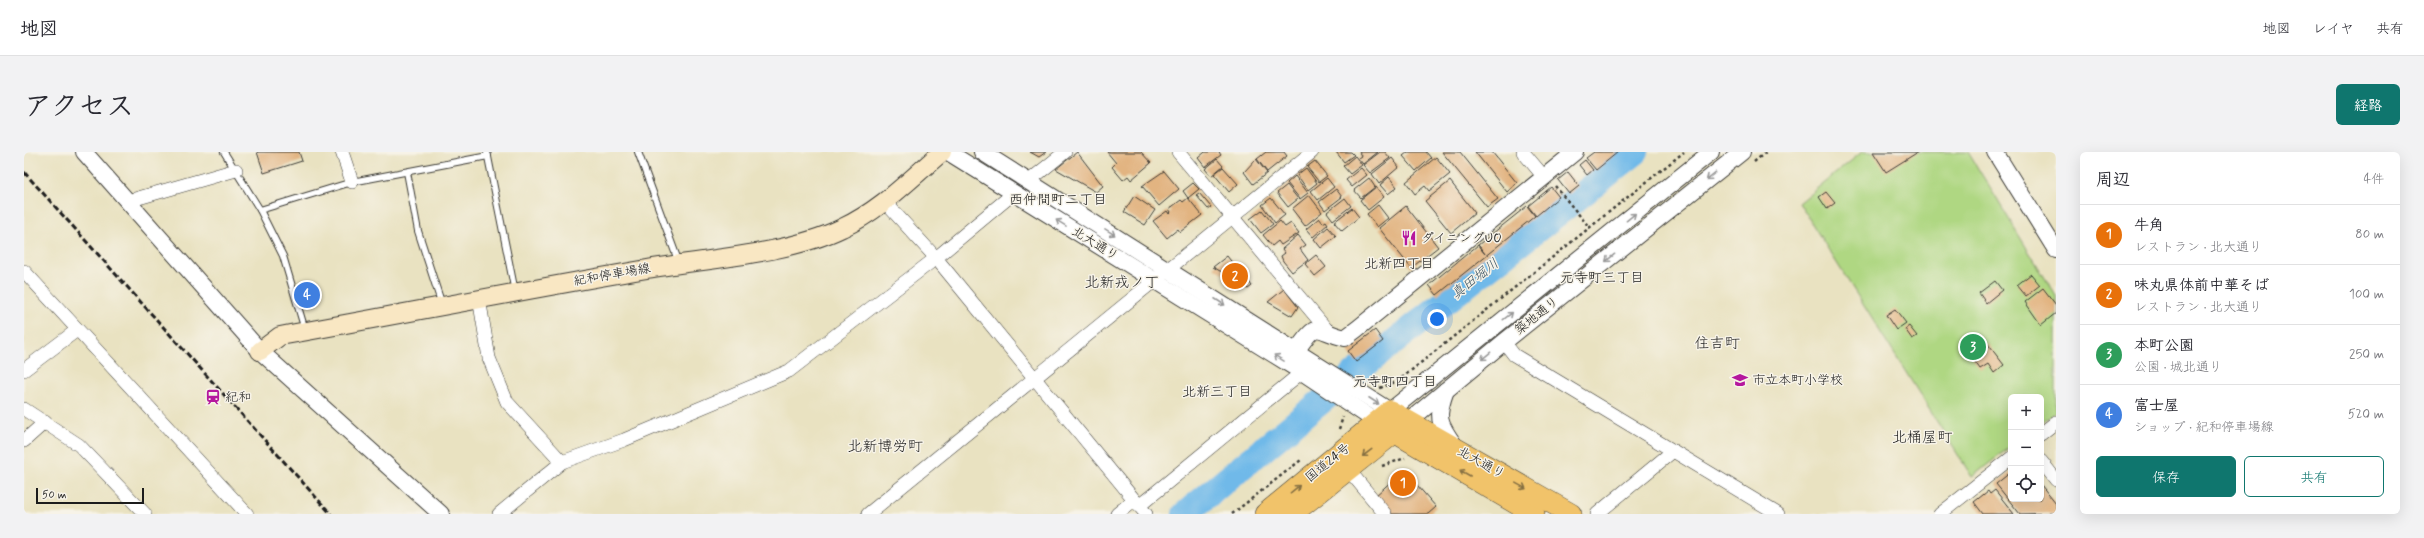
<!DOCTYPE html>
<html lang="ja">
<head>
<meta charset="utf-8">
<style>
	body { margin:0; font-family:Mynerve,"Klee One",sans-serif; background:#f2f2f3; color:#2b2b33 }
	.controls { position:absolute; right:12px; bottom:12px; display:grid; overflow:hidden; border-radius:6px; box-shadow:0 4px 16px #0002 }
	.controls button { width:36px; height:36px; display:grid; place-items:center; padding:0; border:0; border-bottom:1px solid #e1e1e2; background:#fff; color:#2b2b33; font:20px sans-serif }
	.scale { position:absolute; left:12px; bottom:10px; width:108px; box-sizing:border-box; padding-left:4px; border:2px solid #1c1c1c; border-top:0; font-size:11px; line-height:14px; white-space:nowrap; color:#1c1c1c; -webkit-text-stroke:3px #f7f3e8; paint-order:stroke }
	.you { position:absolute; left:1413px; top:167px; width:14px; height:14px; margin:-10px; border:3px solid #fff; border-radius:50%; background:#1a73e8; box-shadow:0 0 0 6px #1a73e833 }
	.badge { display:grid; place-items:center; width:26px; height:26px; border-radius:50%; background:#0f766e; color:#fff; font-size:13px; font-weight:700 }
	.pin { position:absolute; translate:-50% -50%; border:2px solid #fff; box-shadow:0 1px 4px #0006 }
	.list { margin:0; padding:0; list-style:none }
	h2 { display:flex; justify-content:space-between; align-items:center; height:52px; margin:0; padding:0 16px; font-size:17px }
	h2 small { font-size:13px; font-weight:400; color:#7c7c81 }
	.list li { display:grid; grid-template-columns:26px 1fr auto; gap:12px; align-items:center; box-sizing:border-box; height:60px; padding:0 16px; border-top:1px solid #e1e1e2 }
	.list b { display:block; font-size:15px; white-space:nowrap }
	.list p { margin:0; font-size:13px; white-space:nowrap; color:#7c7c81 }
	.list em { font-size:13px; font-style:normal; color:#7c7c81 }
	.actions { display:flex; gap:8px; padding:12px 16px }
	.actions a { flex:1; padding:9px 0; border:1px solid #0f766e; border-radius:6px; text-align:center; font-size:14px; color:#0f766e }
	.actions .main { background:#0f766e; color:#fff }
	.icon { flex:none; width:22px; height:22px; fill:none; stroke:currentColor; stroke-width:2; stroke-linecap:round; stroke-linejoin:round }
	.map { position:relative; flex:none; width:2032px; height:362px; overflow:hidden; border-radius:6px }
	header { display:flex; align-items:center; gap:24px; box-sizing:border-box; height:56px; padding:0 20px; background:#fff; border-bottom:1px solid #e1e1e2 }
	header strong { font-size:19px }
	nav { display:flex; gap:22px; margin-inline-start:auto; font-size:14px }
	.intro { display:flex; align-items:center; justify-content:space-between; box-sizing:border-box; height:96px; padding:0 24px }
	h1 { margin:0; font-size:28px }
	.button { padding:10px 18px; border-radius:6px; background:#0f766e; color:#fff; font-size:14px; font-weight:700 }
	main { display:flex; gap:24px; padding:0 24px }
	aside { flex:1; background:#fff; border-radius:6px; box-shadow:0 4px 16px #0002 }
	.map>svg:first-child { display:block }
	.green { fill:#afd782; stroke:#667a4f }
	.lines { fill:none; stroke-linecap:round; stroke-linejoin:round }
	.river { stroke:#70b9e9; stroke-width:26 }
	.building { fill:#e2b481 }
	.service-casing { stroke:#3b3a35; stroke-width:8 }
	.minor-casing { stroke:#3b3a35; stroke-width:14 }
	.tertiary-casing { stroke:#3b3a35; stroke-width:18 }
	.secondary-casing { stroke:#3b3a35; stroke-width:20 }
	.trunk-casing { stroke:#3b3a35; stroke-width:22 }
	.path { stroke:#3b3a35; stroke-width:2.5; stroke-dasharray:3 3; stroke-linecap:butt }
	.service { stroke:#fff; stroke-width:6 }
	.minor { stroke:#fff; stroke-width:13 }
	.tertiary { stroke:#fff; stroke-width:16 }
	.secondary { stroke:#f9e7c3; stroke-width:18 }
	.trunk { stroke:#f1c36a; stroke-width:21 }
	.rail { stroke:#1c1c1c; stroke-width:3; stroke-dasharray:6 3; stroke-linecap:butt }
	.oneway { stroke:#999 }
	.oneway2 { stroke:#867043 }
	.labels { text-anchor:middle; dominant-baseline:central; stroke-width:3; stroke-linejoin:round; paint-order:stroke }
	.poi-label { font-size:13px; fill:#1c1c1c; stroke:#f7f3e8; text-anchor:start }
	.street-label { font-size:13px; fill:#1c1c1c; stroke:#f7f3e8 }
	.neighbourhood-label { font-size:14px; fill:#1c1c1c; stroke:#f7f3e8 }
	.water-label { font-size:14px; font-style:italic; fill:#395364; stroke:#f7f3e8 }
	.quarter-label { font-size:15px; fill:#1c1c1c; stroke:#f7f3e8 }
</style>
</head>
<body>
<header>
<strong>地図</strong>
<nav><a>地図</a><a>レイヤ</a><a>共有</a></nav>
</header>
<div class="intro"><h1>アクセス</h1><a class="button">経路</a></div>
<main>
<div class="map">
<svg width="2032" height="362" viewBox="0 0 2032 362">
	<rect width="100%" height="100%" fill="#f7f3e8"/>
	<filter id="ink" filterUnits="userSpaceOnUse"><feTurbulence type="fractalNoise" baseFrequency=".025" numOctaves="2"/><feDisplacementMap in="SourceGraphic" scale="8" xChannelSelector="R" yChannelSelector="G"/><feConvolveMatrix kernelMatrix="1 2 1 2 8 2 1 2 1" color-interpolation-filters="sRGB"/></filter>
	<filter id="wash" filterUnits="userSpaceOnUse"><feTurbulence type="fractalNoise" baseFrequency=".012" numOctaves="4" result="noise"/><feDisplacementMap in="SourceGraphic" scale="16" xChannelSelector="R" yChannelSelector="G"/><feGaussianBlur stdDeviation="0.9" result="paint"/><feColorMatrix in="noise" values="0 0 0 0 0 0 0 0 0 0 0 0 0 0 0 0 0 1.4 0 .05"/><feComposite in="paint" operator="in"/></filter>
	<g filter="url(#wash)">
		<rect width="100%" height="100%" fill="#e9e2c1"/>
		<polygon class="green" points="1838,0 1944,0 2032,144 2032,259 2017,271 2017,245 1987,245 1987,294 1948,325 1775,51"/>
		<g class="lines">
			<polyline class="river" points="1161,362 1346,209 1612,0"/>
		</g>
		<g id="blocks">
			<g class="building">
				<polygon points="233,0 275,0 278,9 240,21"/>
				<polygon points="1006,0 1022,0 1015,5"/>
				<polygon points="1053,0 1079,34 1072,40 1032,17"/>
				<polygon points="1083,0 1117,0 1127,11 1107,28 1104,24 1099,28 1088,15 1092,11"/>
				<polygon points="1181,0 1195,0 1197,3 1181,15 1174,6"/>
				<polygon points="1242,0 1260,0 1263,4 1243,20 1233,7"/>
				<polygon points="1312,0 1327,0 1330,3 1320,10"/>
				<polygon points="1335,0 1354,0 1339,12 1334,6 1337,4"/>
				<polygon points="1356,0 1361,0 1366,6 1346,21 1339,13"/>
				<polygon points="1384,0 1402,0 1407,6 1392,19 1379,4"/>
				<polygon points="1418,0 1436,0 1474,47 1463,55"/>
				<polygon points="1451,0 1468,0 1493,31 1483,40"/>
				<polygon points="1570,0 1594,0 1572,18 1562,6"/>
				<polygon points="1849,0 1894,0 1862,20"/>
				<polygon points="1331,4 1338,13 1326,22 1319,14"/>
				<polygon points="1412,5 1426,22 1405,39 1401,34 1391,42 1382,30"/>
				<polygon points="1368,6 1375,15 1355,32 1348,22"/>
				<polygon points="1193,7 1199,14 1187,24 1181,17"/>
				<polygon points="1232,7 1243,21 1229,32 1220,20"/>
				<polygon points="1561,8 1569,18 1563,23 1555,13"/>
				<polygon points="1291,9 1303,24 1295,30 1283,15"/>
				<polygon points="1199,15 1214,32 1205,40 1190,22"/>
				<polygon points="1282,16 1293,31 1284,38 1273,23"/>
				<polygon points="1337,16 1343,23 1328,35 1322,28"/>
				<polygon points="1140,19 1155,37 1135,54 1118,34"/>
				<polygon points="1544,20 1555,34 1545,42 1534,28"/>
				<polygon points="1271,24 1284,41 1276,47 1263,31"/>
				<polygon points="1365,25 1373,35 1364,42 1356,33"/>
				<polygon points="1303,26 1310,35 1294,48 1287,39"/>
				<polygon points="1345,26 1351,35 1337,46 1330,38"/>
				<polygon points="1426,29 1451,61 1427,81 1401,49"/>
				<polygon points="1169,31 1175,37 1164,46 1159,39"/>
				<polygon points="1263,33 1274,47 1264,55 1253,41"/>
				<polygon points="1352,35 1360,45 1344,58 1336,48"/>
				<polygon points="1527,35 1535,45 1512,64 1504,54"/>
				<polygon points="1312,37 1318,45 1301,58 1295,50"/>
				<polygon points="1802,40 1811,51 1803,57 1795,45"/>
				<polygon points="1175,41 1187,55 1184,57 1172,43"/>
				<polygon points="1285,43 1298,60 1281,74 1268,57"/>
				<polygon points="1110,44 1131,58 1121,73 1100,60"/>
				<polygon points="1164,46 1178,63 1156,80 1154,77 1143,86 1129,69 1143,59 1145,62 1147,60 1145,57 1157,48 1159,50"/>
				<polygon points="1247,46 1261,63 1251,71 1238,53"/>
				<polygon points="1321,46 1327,54 1309,68 1303,60"/>
				<polygon points="1354,53 1364,66 1353,75 1343,62"/>
				<polygon points="1382,54 1414,95 1387,116 1355,76"/>
				<polygon points="1503,54 1511,64 1413,143 1405,133 1454,93 1461,102 1454,93"/>
				<polygon points="1328,56 1335,65 1318,79 1310,70"/>
				<polygon points="1238,58 1249,72 1237,81 1226,67"/>
				<polygon points="1295,66 1299,71 1302,69 1304,72 1289,85 1282,77"/>
				<polygon points="1256,69 1261,75 1267,71 1275,81 1257,93 1254,89 1248,94 1239,83"/>
				<polygon points="1304,75 1312,84 1297,96 1290,87"/>
				<polygon points="1274,83 1282,93 1276,97 1284,108 1268,120 1259,109 1257,104 1261,101 1258,97"/>
				<polygon points="1292,103 1302,115 1291,124 1281,112"/>
				<polygon points="1203,104 1220,126 1217,131 1189,115"/>
				<polygon points="2007,122 2016,133 2002,144 1993,133"/>
				<polygon points="1222,126 1228,134 1224,137 1218,133"/>
				<polygon points="1971,129 1978,138 1962,151 1955,141"/>
				<polygon points="2019,136 2032,153 2032,161 2017,173 2001,150"/>
				<polygon points="1260,137 1274,155 1268,164 1244,150"/>
				<polygon points="1871,157 1882,171 1872,178 1862,163"/>
				<polygon points="1885,174 1893,184 1888,187 1881,177"/>
				<polygon points="1351,178 1359,189 1332,210 1324,199"/>
				<polygon points="1963,191 1980,213 1970,221 1964,212 1956,217 1947,204"/>
				<polygon points="1380,318 1412,355 1404,362 1367,362 1351,344"/>
				<polygon points="1987,320 1987,347 2017,347 2017,333 2032,352 2032,361 1996,362 1972,332"/>
				<polygon points="1971,338 1990,362 1959,362 1950,350 1964,339 1966,342"/>
			</g>
		</g>
	</g>
	<g filter="url(#ink)">
		<use href="#blocks" fill-opacity="0" stroke="#3b3a35" stroke-width="1"/>
		<g class="lines">
			<defs>
				<g id="service">
					<polyline points="200,0 236,58 328,30 464,4"/>
					<polyline points="463,0 491,140"/>
					<polyline points="614,0 655,111"/>
					<polyline points="383,20 394,79 418,153"/>
					<polyline points="236,58 259,104 281,178"/>
				</g>
				<g id="minor">
					<polyline points="318,0 328,30"/>
					<polyline points="1154,0 1303,178"/>
					<polyline points="1499,0 1520,25"/>
					<polyline points="1005,29 1041,0"/>
					<polyline points="104,49 212,18"/>
					<polyline points="861,50 912,106 1122,362"/>
					<polyline points="0,119 223,362"/>
					<polyline points="455,146 465,206 483,250 538,310"/>
					<polyline points="1480,190 1490,203 1754,362"/>
					<polyline points="0,218 53,178"/>
					<polyline points="0,257 55,293 121,362"/>
					<polyline points="2017,282 2032,270"/>
					<polyline points="0,289 21,270"/>
					<polyline points="2017,309 2032,328"/>
					<polyline points="1323,316 1361,362"/>
					<polyline points="1115,354 1278,220"/>
					<polyline points="475,362 538,310 600,288 765,219 912,106 990,41"/>
					<polyline points="844,362 1288,0"/>
					<polyline points="1093,362 1110,348"/>
					<polyline points="1573,362 1649,299"/>
					<polyline points="1916,362 1987,306"/>
				</g>
				<g id="tertiary">
					<polyline points="60,0 236,199 417,362"/>
					<polyline points="924,0 1278,220 1353,270"/>
					<polyline points="958,0 1366,259 1687,0"/>
					<polyline points="1971,0 2032,98"/>
					<path d="M1273 198C1295 166 1291 179 1321 186L1333 177 1551 0"/>
					<path d="M1422 238C1412 265 1414 271 1431 294"/>
					<polyline points="1385,269 1480,190 1718,0"/>
				</g>
				<path id="secondary" d="M236 199 256 184C378 162 500 138 623 117 682 107 765 102 818 76 857 58 886 27 918 0"/>
				<g id="trunk">
					<polyline points="1353,270 1510,362"/>
					<polyline points="1241,362 1366,259 1547,362"/>
					<polyline points="1268,362 1380,273"/>
				</g>
			</defs>
			<use href="#service" class="service-casing"/>
			<use href="#minor" class="minor-casing"/>
			<use href="#tertiary" class="tertiary-casing"/>
			<use href="#secondary" class="secondary-casing"/>
			<use href="#trunk" class="trunk-casing"/>
			<g class="path">
				<polyline points="1730,10 1742,0"/>
				<polyline points="1531,34 1566,76"/>
				<polyline points="1356,236 1374,229 1660,0"/>
				<polyline points="1315,277 1319,265"/>
				<polyline points="1358,314 1381,306"/>
				<polyline points="1208,362 1277,308"/>
			</g>
			<use href="#service" class="service"/>
			<use href="#minor" class="minor"/>
			<use href="#tertiary" class="tertiary"/>
			<use href="#secondary" class="secondary"/>
			<use href="#trunk" class="trunk"/>
			<polyline class="rail" points="0,20 307,362"/>
		</g>
		<defs><path id="oneway-shaft" d="M-6 0H5M1.5-3L5.5 0L1.5 3" fill="none" stroke-width="1.6" stroke-linecap="round" stroke-linejoin="round"/></defs>
		<g class="oneway">
			<use href="#oneway-shaft" transform="translate(1687 24) rotate(141)"/>
			<use href="#oneway-shaft" transform="translate(1607 65) rotate(-39)"/>
			<use href="#oneway-shaft" transform="translate(1037 71) rotate(-148)"/>
			<use href="#oneway-shaft" transform="translate(1086 80) rotate(32)"/>
			<use href="#oneway-shaft" transform="translate(1586 106) rotate(141)"/>
			<use href="#oneway-shaft" transform="translate(1196 150) rotate(33)"/>
			<use href="#oneway-shaft" transform="translate(1484 164) rotate(-38)"/>
			<use href="#oneway-shaft" transform="translate(1462 204) rotate(141)"/>
			<use href="#oneway-shaft" transform="translate(1255 206) rotate(-148)"/>
			<use href="#oneway-shaft" transform="translate(1350 249) rotate(33)"/>
		</g>
		<g class="oneway2">
			<use href="#oneway-shaft" transform="translate(1343 301) rotate(143)"/>
			<use href="#oneway-shaft" transform="translate(1441 321) rotate(-150)"/>
			<use href="#oneway-shaft" transform="translate(1497 334) rotate(29)"/>
			<use href="#oneway-shaft" transform="translate(1271 337) rotate(-39)"/>
		</g>
	</g>
	<defs>
		<symbol id="restaurant-bare" viewBox="-9 -9 18 18"><path d="M-5-6h1v4h1v-4h1v4h1v-4h1v5L-1.5 .5V6h-2V.5L-5-1ZM5-6V6H3V1.5H1.5Q1.5-4 5-6Z" fill="#b5179e" stroke="#f7f3e8" stroke-width="2.5" paint-order="stroke"/></symbol>
		<symbol id="school-bare" viewBox="-9 -9 18 18"><path d="M0-5L7-2L0 1L-7-2ZM-4 1L0 2.5L4 1V4Q0 6-4 4Z" fill="#b5179e" stroke="#f7f3e8" stroke-width="2.5" paint-order="stroke"/></symbol>
		<symbol id="station-bare" viewBox="-9 -9 18 18"><path d="M-3-6H3Q5-6 5-4V2Q5 4 3 4L4.5 6H3L1.5 4h-3L-3 6H-4.5L-3 4Q-5 4-5 2V-4Q-5-6-3-6ZM-3.5-4v3h7v-3ZM-3.5 1v1.5H-2V1ZM2 1v1.5H3.5V1Z" fill="#b5179e" stroke="#f7f3e8" stroke-width="2.5" paint-order="stroke"/></symbol>
	</defs>
	<g fill-rule="evenodd">
		<use href="#restaurant-bare" x="1374" y="75" width="22" height="22"/>
		<use href="#school-bare" x="1705" y="217" width="22" height="22"/>
		<use href="#station-bare" x="178" y="234" width="22" height="22"/>
	</g>
	<g class="labels">
		<g class="poi-label">
			<text x="1397" y="86">ダイニングUO</text>
			<text x="1728" y="228">市立本町小学校</text>
			<text x="201" y="245">紀和</text>
		</g>
		<g class="street-label">
			<text transform="translate(1071 92) rotate(32)">北大通り</text>
			<text transform="translate(588 123) rotate(-10)">紀和停車場線</text>
			<text transform="translate(1513 164) rotate(-39)">築地通り</text>
			<text transform="translate(1304 311) rotate(-39)">国道24号</text>
			<text transform="translate(1457 311) rotate(29)">北大通り</text>
		</g>
		<g class="neighbourhood-label">
			<text x="1034" y="48">西仲間町二丁目</text>
			<text x="1375" y="112">北新四丁目</text>
			<text x="1578" y="126">元寺町三丁目</text>
			<text x="1371" y="230">元寺町四丁目</text>
			<text x="1193" y="240">北新三丁目</text>
		</g>
		<g class="water-label">
			<text transform="translate(1451 127) rotate(-38)">真田堀川</text>
		</g>
		<g class="quarter-label">
			<text x="1098" y="131">北新戎ノ丁</text>
			<text x="1693" y="192">住吉町</text>
			<text x="1898" y="286">北桶屋町</text>
			<text x="861" y="295">北新博労町</text>
		</g>
	</g>
</svg>
<div class="controls">
<button>+</button>
<button>−</button>
<button><svg class="icon" aria-label="locate" viewBox="0 0 24 24"><circle cx="12" cy="12" r="6"/><path d="M12 2v4M12 18v4M2 12h4M18 12h4"/></svg></button>
</div>
<div class="scale">50 m</div>
<div class="you"></div>
<div class="pin badge" style="left:1379px;top:331px;background:#e8710a">1</div>
<div class="pin badge" style="left:1211px;top:124px;background:#e8710a">2</div>
<div class="pin badge" style="left:1949px;top:195px;background:#2e9e5b">3</div>
<div class="pin badge" style="left:283px;top:143px;background:#3f7fe0">4</div>
</div>
<aside>
<h2>周辺<small>4件</small></h2>
<ul class="list">
<li><span class="badge" style="background:#e8710a">1</span><div><b>牛角</b><p>レストラン · 北大通り</p></div><em>80 m</em></li>
<li><span class="badge" style="background:#e8710a">2</span><div><b>味丸県体前中華そば</b><p>レストラン · 北大通り</p></div><em>100 m</em></li>
<li><span class="badge" style="background:#2e9e5b">3</span><div><b>本町公園</b><p>公園 · 城北通り</p></div><em>250 m</em></li>
<li><span class="badge" style="background:#3f7fe0">4</span><div><b>富士屋</b><p>ショップ · 紀和停車場線</p></div><em>520 m</em></li>
</ul>
<div class="actions"><a class="main">保存</a><a>共有</a></div>
</aside>
</main>
</body>
</html>
